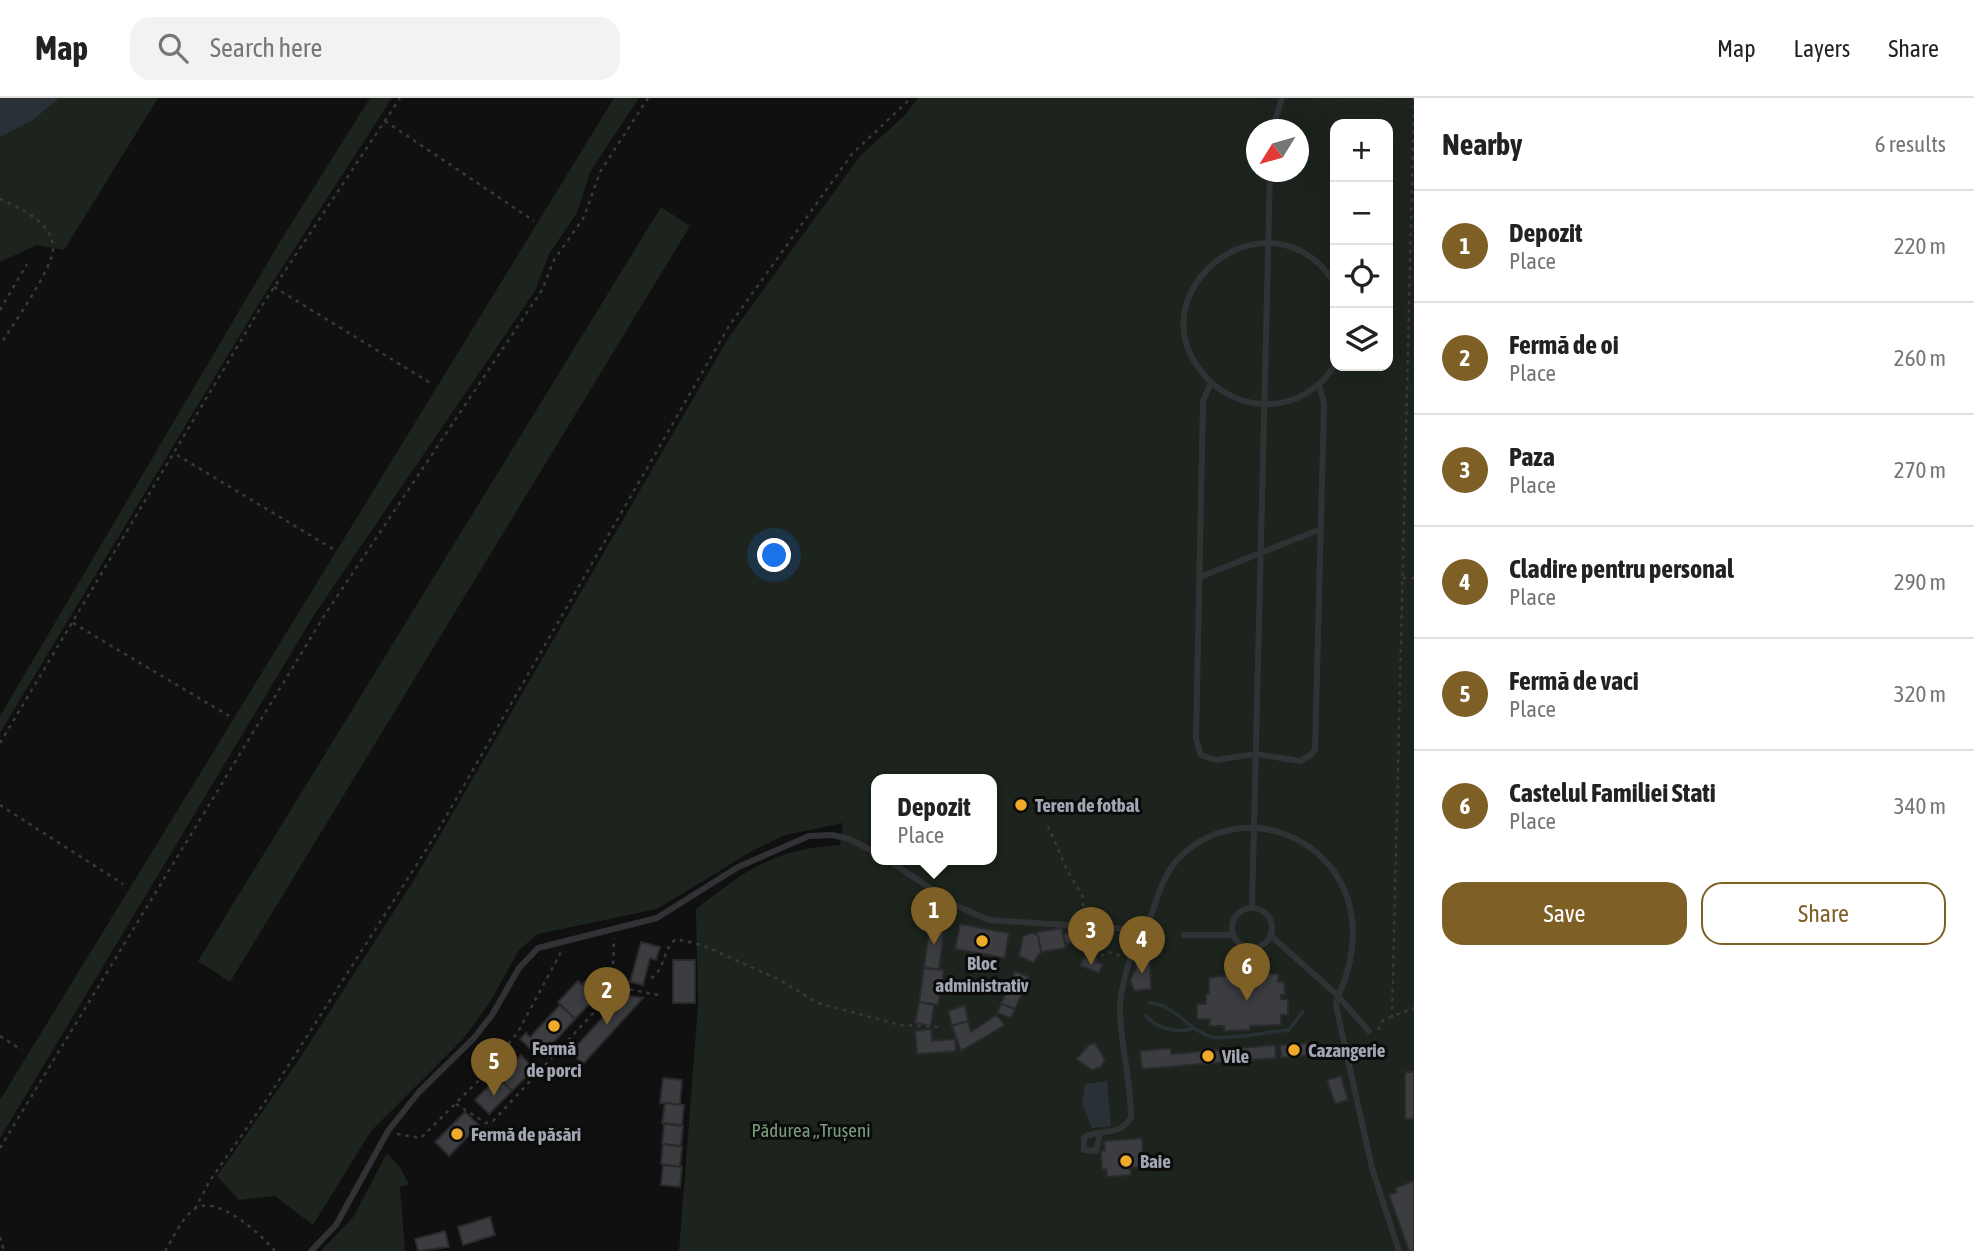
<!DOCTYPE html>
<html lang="en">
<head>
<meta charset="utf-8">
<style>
	body { margin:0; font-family:"Asap Condensed",sans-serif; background:#f2f2f2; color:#222 }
	.controls { position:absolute; right:21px; top:21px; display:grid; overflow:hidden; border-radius:14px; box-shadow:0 7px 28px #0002 }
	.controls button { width:63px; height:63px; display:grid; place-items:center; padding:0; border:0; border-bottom:2px solid #e0e0e0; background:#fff; color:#222; font:35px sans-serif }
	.compass { position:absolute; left:1246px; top:21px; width:63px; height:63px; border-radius:50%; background:#fff; box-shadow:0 7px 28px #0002; rotate:233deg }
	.you { position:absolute; left:775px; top:458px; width:24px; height:24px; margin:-18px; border:5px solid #fff; border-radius:50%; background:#1a73e8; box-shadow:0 0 0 10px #1a73e833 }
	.badge { display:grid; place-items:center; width:46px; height:46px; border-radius:50%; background:#7e5f26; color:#fff; font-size:23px; font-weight:700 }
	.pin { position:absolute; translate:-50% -58px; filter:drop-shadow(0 2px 4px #0008) }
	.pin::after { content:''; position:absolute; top:37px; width:24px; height:21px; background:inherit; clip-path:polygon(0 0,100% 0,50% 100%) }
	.popup { position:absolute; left:871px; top:676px; width:126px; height:91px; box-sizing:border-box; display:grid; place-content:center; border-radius:14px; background:#fff; filter:drop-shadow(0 2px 5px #0005); font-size:23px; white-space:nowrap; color:#767676 }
	.popup b { font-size:26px; color:#222 }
	.popup::after { content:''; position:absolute; left:50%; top:100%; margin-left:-14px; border:14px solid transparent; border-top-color:#fff }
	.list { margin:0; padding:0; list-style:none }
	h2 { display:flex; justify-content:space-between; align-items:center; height:91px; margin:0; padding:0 28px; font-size:30px }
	h2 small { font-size:23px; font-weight:400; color:#767676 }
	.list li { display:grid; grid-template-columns:46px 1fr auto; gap:21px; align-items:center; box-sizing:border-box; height:112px; padding:0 28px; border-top:2px solid #e0e0e0 }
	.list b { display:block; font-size:26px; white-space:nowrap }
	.list p { margin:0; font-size:23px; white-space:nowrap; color:#767676 }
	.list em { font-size:23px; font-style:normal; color:#767676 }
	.actions { display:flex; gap:14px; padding:21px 28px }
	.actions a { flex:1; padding:16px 0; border:2px solid #7e5f26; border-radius:21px; text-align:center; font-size:24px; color:#7e5f26 }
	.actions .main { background:#7e5f26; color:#fff }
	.icon { flex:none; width:38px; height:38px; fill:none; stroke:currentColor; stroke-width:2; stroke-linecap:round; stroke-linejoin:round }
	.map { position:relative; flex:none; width:1414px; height:1153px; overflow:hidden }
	header { display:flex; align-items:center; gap:42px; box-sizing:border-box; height:98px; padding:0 35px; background:#fff; border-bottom:2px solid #e0e0e0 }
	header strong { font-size:33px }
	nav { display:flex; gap:38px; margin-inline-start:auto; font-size:24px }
	.search { width:490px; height:63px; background:#f2f2f2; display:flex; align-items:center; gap:18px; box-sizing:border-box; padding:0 24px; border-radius:21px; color:#767676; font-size:26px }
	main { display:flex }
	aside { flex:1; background:#fff }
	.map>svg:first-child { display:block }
	.green { fill:#1c241d; fill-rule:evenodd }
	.water { fill:#293036 }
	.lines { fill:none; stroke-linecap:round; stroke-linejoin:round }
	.stream { stroke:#293036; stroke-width:3.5 }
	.building { fill:#3c3d41; stroke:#2a2a2d; stroke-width:2 }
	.path { stroke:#37393d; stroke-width:2.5; stroke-dasharray:3.5 5; stroke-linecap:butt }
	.lane { stroke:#313236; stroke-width:6 }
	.poi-dot { fill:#efaa2a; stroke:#0b0b0c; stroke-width:2.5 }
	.labels { text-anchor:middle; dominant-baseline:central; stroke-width:6; stroke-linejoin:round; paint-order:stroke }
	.poi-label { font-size:19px; font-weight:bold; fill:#a1a6b2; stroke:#0b0b0c; text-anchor:start }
	.park-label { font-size:19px; fill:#789d7a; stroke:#0b0b0c }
</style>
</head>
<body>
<header>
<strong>Map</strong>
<div class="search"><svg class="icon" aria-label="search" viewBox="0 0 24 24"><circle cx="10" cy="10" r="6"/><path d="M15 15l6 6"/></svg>Search here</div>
<nav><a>Map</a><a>Layers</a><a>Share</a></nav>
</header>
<main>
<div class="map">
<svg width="1414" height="1153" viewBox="0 0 1414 1153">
	<rect width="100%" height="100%" fill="#101011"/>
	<g class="green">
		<polygon points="0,0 158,0 64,152 37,147 0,164"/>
		<polygon points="370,0 392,0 263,199 0,635 0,618 281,142"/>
		<polygon points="614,0 639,0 590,74 577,115 549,156 535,193 314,517 0,1040 0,1002"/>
		<path d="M918 0H1414V1153H679L698 907 696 811C747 771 774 751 840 747L843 725 785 737 754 752 657 811 538 836 519 852 490 904 463 941 371 1033 313 1127 275 1098 239 1102 217 1078 298 963 414 782 729 239 860 58 905 17ZM1335 26H1388V268H1335ZM1256 32H1298V74H1256ZM876 681H992V761H876Z"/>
		<polygon points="661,109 690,128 230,884 198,863"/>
		<polygon points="387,1055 399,1068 409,1086 400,1089 405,1153 321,1153 354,1118"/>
	</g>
	<g class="water">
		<polygon points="0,0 59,0 33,22 0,39"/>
		<polygon points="1107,983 1111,1028 1092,1030 1082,1006 1085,986"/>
	</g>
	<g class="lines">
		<g class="stream">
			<path d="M1149 905C1176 906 1187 932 1212 939 1225 942 1272 934 1289 932L1303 913"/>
			<path d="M1146 918C1158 931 1178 936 1194 930"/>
		</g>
	</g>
	<g class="building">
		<polygon points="930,823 945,825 939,872 924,870"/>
		<polygon points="960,826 1009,835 1005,860 955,851"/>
		<polygon points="1062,830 1066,850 1041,854 1037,834"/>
		<polygon points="1077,833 1080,843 1066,846 1063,836"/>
		<polygon points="1032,835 1038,837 1041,854 1033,865 1019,858 1023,838"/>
		<polygon points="641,844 660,849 656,862 650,860 643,887 630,884"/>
		<polygon points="1150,856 1151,891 1134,893 1130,882 1136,870 1133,858"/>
		<polygon points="1083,859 1103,866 1099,875 1080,868"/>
		<rect x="673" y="862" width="22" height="43"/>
		<polygon points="924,870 944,872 938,907 919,904"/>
		<polygon points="1234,870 1266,870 1267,876 1278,876 1278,884 1284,884 1285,897 1281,897 1281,901 1288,901 1288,917 1281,917 1281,927 1250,928 1250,932 1224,933 1224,928 1209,928 1210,921 1197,921 1197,906 1206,906 1206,896 1209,896 1209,880 1234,876"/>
		<polygon points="1015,873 1029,879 1022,895 1008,889"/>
		<polygon points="593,876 606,888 575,921 558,904 578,883 582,887"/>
		<polygon points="1008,890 1022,896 1015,911 1001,906"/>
		<polygon points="623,897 643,900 583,966 571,954"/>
		<polygon points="919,904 934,907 931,928 915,925"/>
		<polygon points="1001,906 1015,911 1011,920 997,915"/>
		<polygon points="560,907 575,921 542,957 539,954 537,957 520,941 526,935 530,939"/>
		<polygon points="965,907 968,923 952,928 948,913"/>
		<polygon points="996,917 1005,927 961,953 952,928 968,923 971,934"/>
		<polygon points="931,931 932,943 955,941 956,953 917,956 915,933"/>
		<polygon points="1095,945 1105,962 1101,969 1092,972 1076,961 1090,946"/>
		<polygon points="1308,945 1309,957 1281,960 1280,947"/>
		<polygon points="1275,947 1276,960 1142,971 1140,953 1171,950 1171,956"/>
		<polygon points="521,957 534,971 512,993 498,979"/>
		<rect x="1405" y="974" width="9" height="47"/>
		<polygon points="1341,978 1348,1002 1335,1006 1327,982"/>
		<polygon points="498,979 512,993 489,1016 475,1002"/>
		<polygon points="663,980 682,982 680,1007 660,1005"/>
		<polygon points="665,1005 684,1007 682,1027 662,1025"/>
		<polygon points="465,1014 479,1027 449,1058 435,1044"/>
		<polygon points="664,1026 683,1028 681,1048 662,1046"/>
		<polygon points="1142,1040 1143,1057 1149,1056 1150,1068 1130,1070 1131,1077 1107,1079 1106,1071 1102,1072 1101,1053 1105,1053 1104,1043"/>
		<polygon points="663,1046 682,1049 680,1069 661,1066"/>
		<polygon points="663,1067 682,1069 680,1089 661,1087"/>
		<polygon points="1414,1083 1414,1153 1409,1153 1389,1097 1397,1094 1395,1090"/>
		<polygon points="490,1119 495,1137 463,1147 458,1129"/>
		<polygon points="445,1133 449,1149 418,1153 415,1141"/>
	</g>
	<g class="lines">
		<g class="path">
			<polyline points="385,23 534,123"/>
			<path d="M0 101C20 110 54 125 53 151 53 170 12 228 0 247"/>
			<polyline points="274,189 432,286"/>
			<polyline points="0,212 27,166"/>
			<polyline points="177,357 333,451"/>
			<polyline points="1403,480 1414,480"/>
			<polyline points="73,525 229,618"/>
			<polyline points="0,645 261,209 400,0"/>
			<polyline points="0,707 123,786"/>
			<polyline points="1048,728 1068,774 1082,797 1085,821"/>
			<polyline points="1094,863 1108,854 1121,858"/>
			<path d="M651 880C666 871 662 851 676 841L702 847 778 881 818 905 900 927 940 929"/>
			<polyline points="613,888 663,898"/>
			<polyline points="1392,920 1414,0"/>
			<polyline points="1378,932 1383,922 1414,910"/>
			<polyline points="0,938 22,952"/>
			<polyline points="456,1006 486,1025 493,1023 612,895 614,840"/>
			<polyline points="397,1036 421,1040 480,981 518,934 561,854"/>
			<polyline points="0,1050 324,518 542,192 554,162 584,119 600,74 648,0"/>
			<polyline points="195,1111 209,1084 267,1001 433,741 729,228 852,56 911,0"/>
			<polyline points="0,1139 4,1153"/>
			<path d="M165 1153C173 1140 181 1122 193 1112 215 1094 261 1136 275 1153"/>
		</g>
		<g class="lane">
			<polyline points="1272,32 1282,0"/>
			<path d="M1335 186C1272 85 1131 192 1204 277 1219 294 1241 306 1265 306 1294 307 1321 291 1335 266"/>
			<polyline points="1211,285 1203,303 1196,641 1201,657 1216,662 1256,656 1300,663 1311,657 1315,651 1324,306 1319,286"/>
			<polyline points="1200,479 1321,431"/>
			<polyline points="887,761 953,806 989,822 1141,832"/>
			<polyline points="1252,810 1270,74"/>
			<circle cx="1252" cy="830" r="20"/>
			<polyline points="1184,837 1233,837"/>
			<polyline points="1270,837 1337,897 1369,933"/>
			<path d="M1100 1036 1096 1053 1084 1052V1039C1101 1030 1119 1040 1131 1019 1131 983 1121 950 1120 914 1119 895 1127 870 1133 852 1137 838 1148 828 1152 815 1160 792 1165 772 1184 755 1244 702 1338 738 1351 815 1355 835 1352 859 1346 878 1343 889 1337 896 1336 908L1372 1070 1399 1153"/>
			<polyline points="311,1153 336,1127 388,1033 419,994 474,940 492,917 519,870 538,850 657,820 738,769 809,738 832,737 850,741 876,755"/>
		</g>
	</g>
	<g class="poi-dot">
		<circle cx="1021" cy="707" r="7"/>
		<circle cx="982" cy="843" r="7"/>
		<circle cx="554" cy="928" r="7"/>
		<circle cx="1294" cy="952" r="7"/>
		<circle cx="1208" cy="958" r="7"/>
		<circle cx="457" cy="1036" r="7"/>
		<circle cx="1126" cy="1063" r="7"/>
	</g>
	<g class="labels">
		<g class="poi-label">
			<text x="1035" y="707">Teren de fotbal</text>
			<text x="982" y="865" text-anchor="middle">Bloc<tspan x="982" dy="22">administrativ</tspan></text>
			<text x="554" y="950" text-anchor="middle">Fermă<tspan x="554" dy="22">de porci</tspan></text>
			<text x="1308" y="952">Cazangerie</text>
			<text x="1222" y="958">Vile</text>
			<text x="471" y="1036">Fermă de păsări</text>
			<text x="1140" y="1063">Baie</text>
		</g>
		<g class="park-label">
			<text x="811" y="1032">Pădurea „Trușeni</text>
		</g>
	</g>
</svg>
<div class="controls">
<button>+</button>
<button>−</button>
<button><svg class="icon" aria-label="locate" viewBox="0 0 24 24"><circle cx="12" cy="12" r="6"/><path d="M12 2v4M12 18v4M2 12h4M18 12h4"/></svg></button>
<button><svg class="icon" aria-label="layers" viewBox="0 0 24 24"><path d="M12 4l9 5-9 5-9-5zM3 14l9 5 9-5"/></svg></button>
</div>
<svg class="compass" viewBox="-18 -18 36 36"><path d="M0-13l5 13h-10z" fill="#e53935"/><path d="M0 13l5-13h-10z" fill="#767676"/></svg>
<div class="you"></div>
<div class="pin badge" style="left:934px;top:847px">1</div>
<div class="popup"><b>Depozit</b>Place</div>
<div class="pin badge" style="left:607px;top:927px">2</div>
<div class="pin badge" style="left:1091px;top:867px">3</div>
<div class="pin badge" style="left:1142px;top:876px">4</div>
<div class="pin badge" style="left:494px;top:998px">5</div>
<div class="pin badge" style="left:1247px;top:903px">6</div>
</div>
<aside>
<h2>Nearby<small>6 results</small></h2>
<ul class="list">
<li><span class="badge">1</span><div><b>Depozit</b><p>Place</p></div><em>220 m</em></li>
<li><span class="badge">2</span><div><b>Fermă de oi</b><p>Place</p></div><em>260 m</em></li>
<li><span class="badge">3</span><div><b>Paza</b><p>Place</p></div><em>270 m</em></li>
<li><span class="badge">4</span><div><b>Cladire pentru personal</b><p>Place</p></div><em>290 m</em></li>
<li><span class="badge">5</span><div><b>Fermă de vaci</b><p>Place</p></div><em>320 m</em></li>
<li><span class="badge">6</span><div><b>Castelul Familiei Stati</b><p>Place</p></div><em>340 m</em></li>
</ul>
<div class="actions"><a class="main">Save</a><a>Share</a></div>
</aside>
</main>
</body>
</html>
